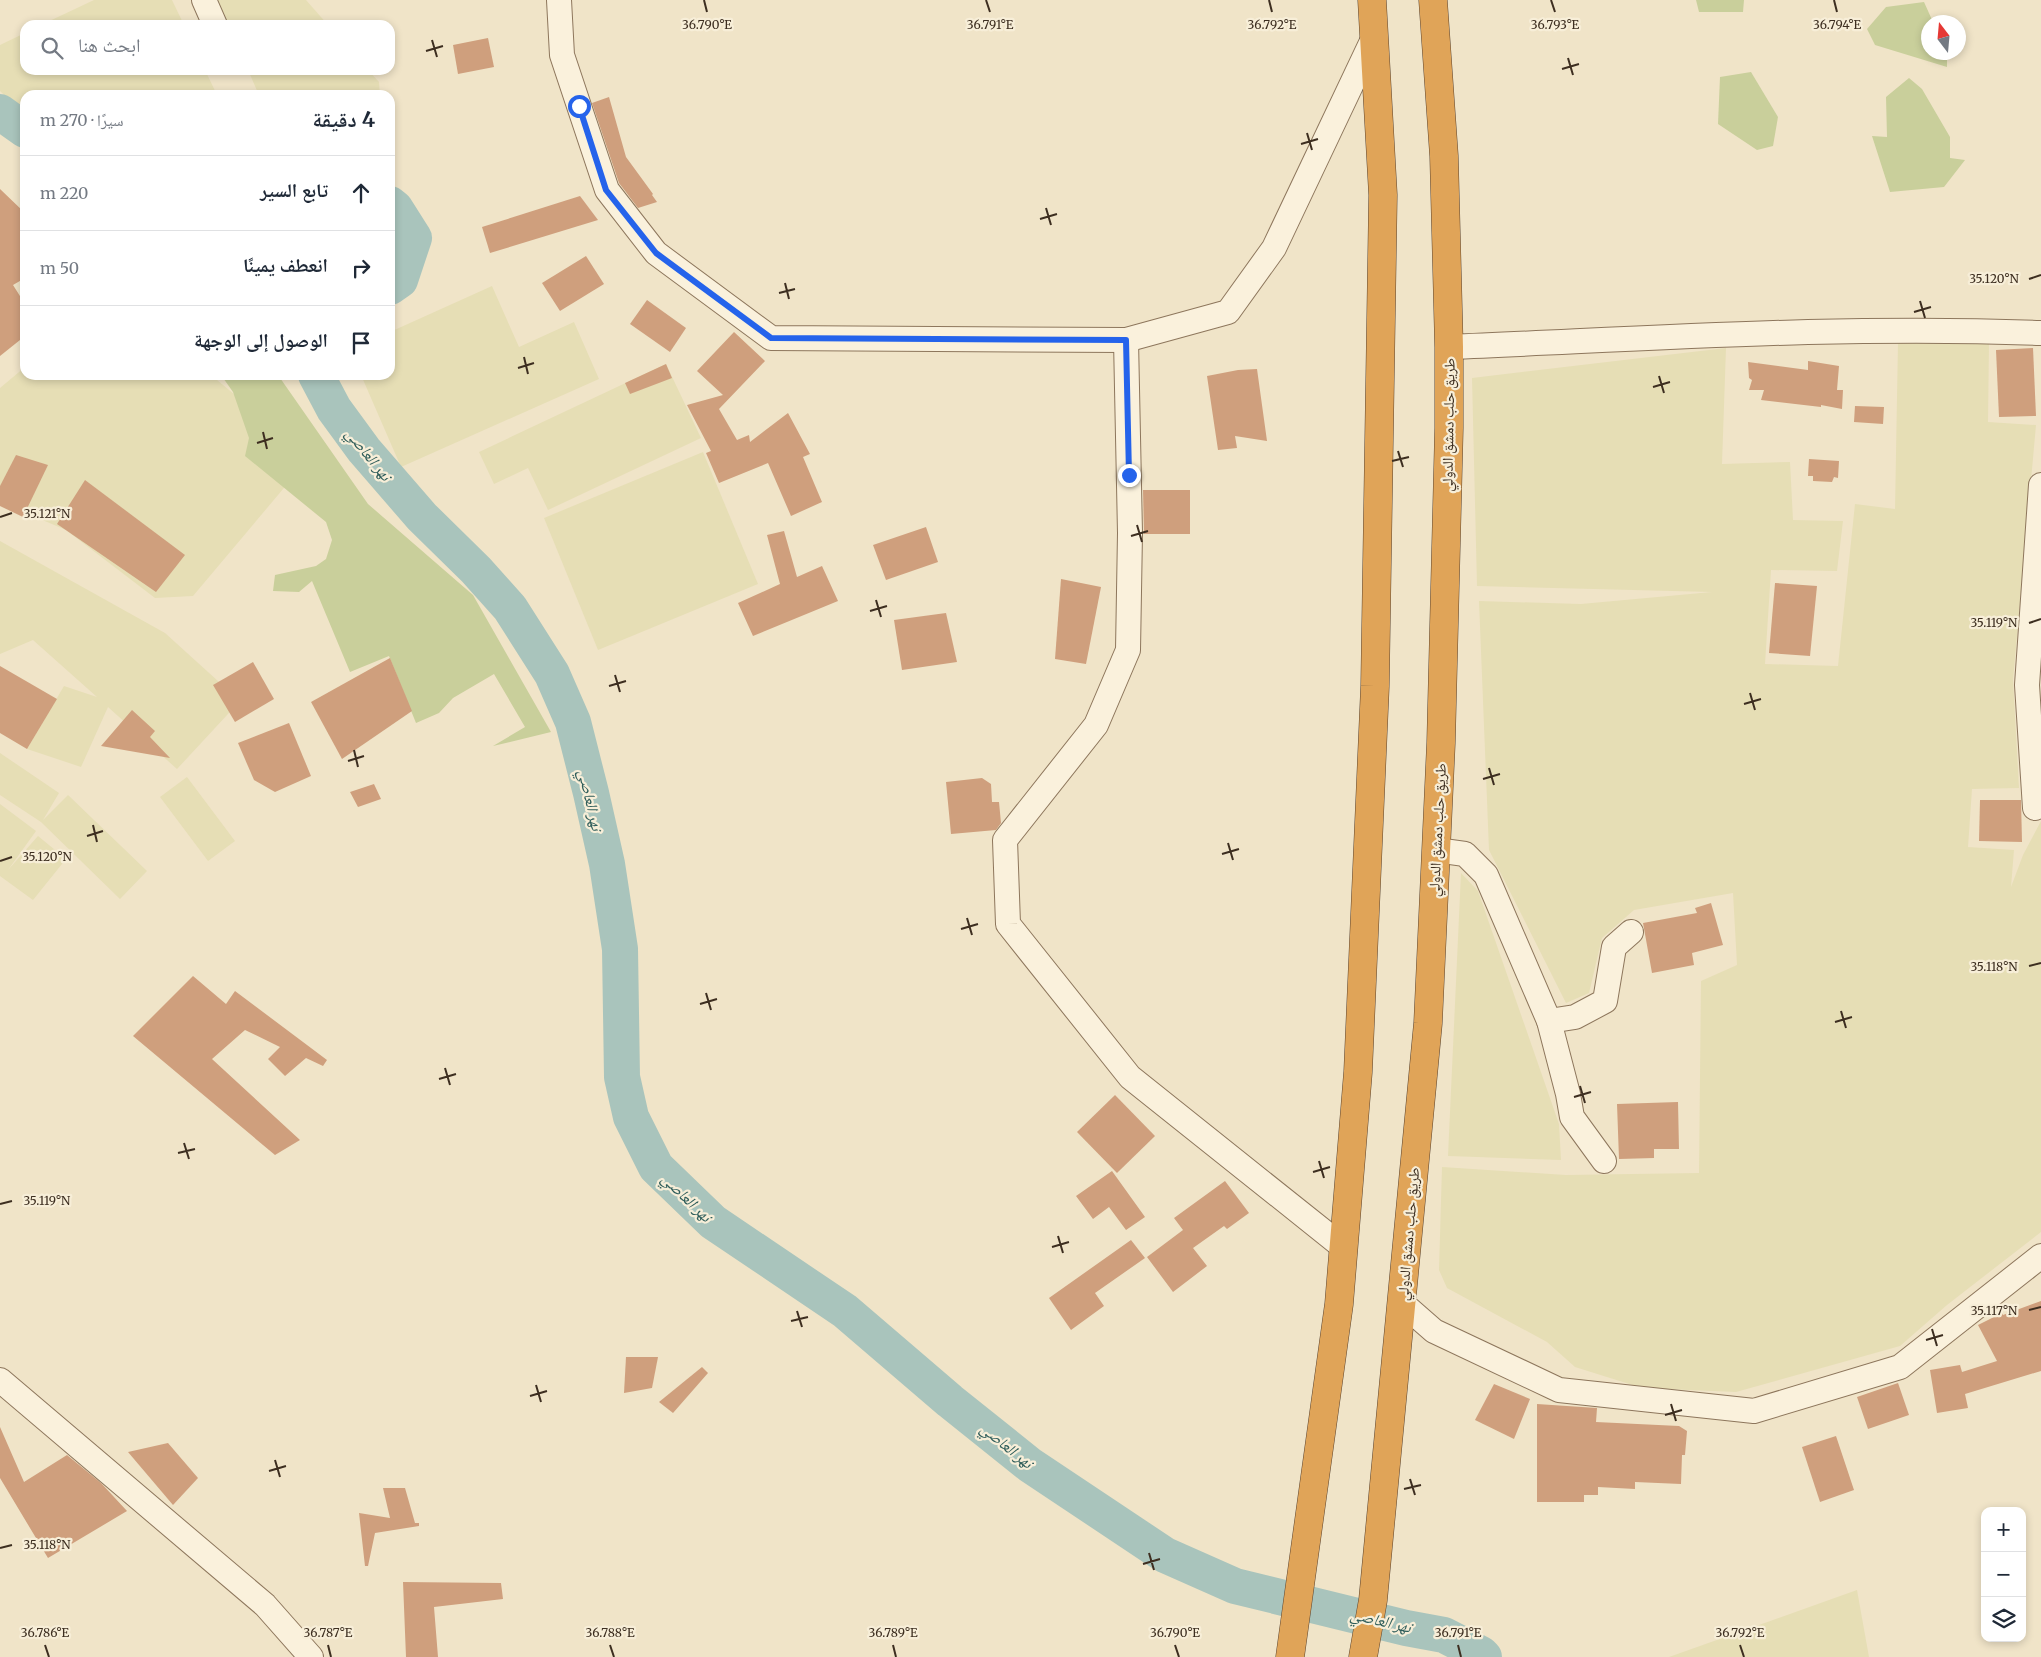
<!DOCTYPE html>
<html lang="ar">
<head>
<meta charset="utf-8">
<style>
	body { margin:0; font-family:Merriweather,"Noto Naskh Arabic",serif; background:#f6f6f7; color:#1f2937; direction:rtl }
	.controls { position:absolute; right:15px; bottom:15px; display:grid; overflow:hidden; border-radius:10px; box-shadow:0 2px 8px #0003 }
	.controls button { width:45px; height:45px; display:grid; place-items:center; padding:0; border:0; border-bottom:1px solid #e0e1e3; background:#fff; color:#1f2937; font:25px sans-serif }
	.compass { position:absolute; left:1921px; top:15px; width:45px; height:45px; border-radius:50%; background:#fff; box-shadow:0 2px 8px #0003; rotate:344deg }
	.stop { position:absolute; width:15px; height:15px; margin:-11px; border:4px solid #2563eb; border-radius:50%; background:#fff }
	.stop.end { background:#2563eb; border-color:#fff; box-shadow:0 1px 5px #0008 }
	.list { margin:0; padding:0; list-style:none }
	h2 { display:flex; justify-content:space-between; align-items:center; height:65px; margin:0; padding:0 20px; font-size:21px }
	h2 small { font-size:16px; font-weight:400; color:#747a83 }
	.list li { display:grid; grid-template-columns:32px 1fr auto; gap:15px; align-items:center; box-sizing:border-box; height:75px; padding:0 20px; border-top:1px solid #e0e1e3 }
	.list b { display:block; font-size:19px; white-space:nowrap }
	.list em { font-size:16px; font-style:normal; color:#747a83 }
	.icon { flex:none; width:28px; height:28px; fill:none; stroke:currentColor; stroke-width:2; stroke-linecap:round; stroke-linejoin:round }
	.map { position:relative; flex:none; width:2041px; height:1657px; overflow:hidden; direction:ltr }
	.search { position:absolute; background:#fff; box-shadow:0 2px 8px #0003; left:20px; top:20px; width:375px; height:55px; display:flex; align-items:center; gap:12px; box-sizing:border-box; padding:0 18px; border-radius:15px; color:#747a83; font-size:19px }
	.panel { position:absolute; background:#fff; box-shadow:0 2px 8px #0003; left:20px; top:90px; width:375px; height:290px; border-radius:15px; direction:rtl }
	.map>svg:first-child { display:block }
	.farmland { fill:#e6deb5 }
	.green { fill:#c9cf9b }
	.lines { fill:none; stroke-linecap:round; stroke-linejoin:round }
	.river { stroke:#a9c4bc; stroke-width:36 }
	.building { fill:#cf9f7d }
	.minor-casing { stroke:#8d765c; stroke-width:26 }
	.highway-casing { stroke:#5b4430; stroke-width:29 }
	.minor { stroke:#faf1dc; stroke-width:24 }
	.highway { stroke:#e0a458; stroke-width:28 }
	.route { stroke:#2563eb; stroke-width:6 }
	.ticks { fill:none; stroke:#3d2e20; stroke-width:2 }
	.labels { text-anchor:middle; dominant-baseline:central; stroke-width:4.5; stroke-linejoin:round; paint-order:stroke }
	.street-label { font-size:15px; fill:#3d2e20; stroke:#f7eed8 }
	.water-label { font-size:16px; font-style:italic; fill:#2f5d5a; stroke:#f7eed8 }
	.ticks-label { font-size:12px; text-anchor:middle; fill:#3d2e20; stroke:#f7eed8; stroke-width:4.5; stroke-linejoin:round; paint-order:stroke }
</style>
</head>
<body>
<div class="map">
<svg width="2041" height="1657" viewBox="0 0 2041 1657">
	<rect width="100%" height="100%" fill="#f0e4c8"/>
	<g class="farmland">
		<polygon points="94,0 172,0 184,25 41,25"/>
		<polygon points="216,0 306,0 328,25 227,25"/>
		<polygon points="25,33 25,70 205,70 217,95 25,95 25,115 0,91 0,45"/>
		<polygon points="248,70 368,70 379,82 380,95 259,95"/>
		<polygon points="492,286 519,347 574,322 599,379 401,467 361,375 390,375 390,332"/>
		<polygon points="1898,342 1989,343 1988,422 2036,425 2013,680 2019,788 1972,789 1968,847 2014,850 2011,887 2023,855 2041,821 2041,1232 1947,1305 1900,1346 1736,1392 1642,1388 1575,1367 1547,1342 1447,1288 1439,1270 1442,1167 1566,1175 1699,1173 1701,981 1737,965 1733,893 1634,910 1602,938 1589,993 1566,1003 1489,850 1479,601 1581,604 1712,592 1477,586 1472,378 1726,348 1722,464 1790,462 1793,520 1843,521 1837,571 1771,570 1765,664 1838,666 1855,504 1895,509"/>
		<polygon points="666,364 701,438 548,510 528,468 494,484 479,452"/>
		<polygon points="25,367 25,375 211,375 310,457 193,596 155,598 66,530 0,502 0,388"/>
		<polygon points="703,452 758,584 598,650 544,518"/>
		<polygon points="0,541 165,633 240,701 177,769 108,707 81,767 27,749 64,686 97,697 33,640 0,654"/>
		<polygon points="0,753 59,793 43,820 68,795 147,871 120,899 41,822 0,795"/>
		<polygon points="187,777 235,841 208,861 160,797"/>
		<polygon points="0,804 36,831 8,870 38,836 66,859 33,900 0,876"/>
		<polygon points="1461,873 1478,891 1559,1124 1561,1160 1448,1156"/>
		<polygon points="1857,1590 1869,1657 1669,1657"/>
	</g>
	<g class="green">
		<polygon points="1696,0 1744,0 1743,12 1699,12"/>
		<polygon points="1924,2 1933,22 1928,22 1928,52 1947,53 1947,67 1875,45 1867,29 1886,7"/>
		<polygon points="1751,72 1778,117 1773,146 1757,150 1718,124 1720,77"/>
		<polygon points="1909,78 1922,89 1950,137 1950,158 1965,160 1944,187 1890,192 1872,136 1887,137 1886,97"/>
		<polygon points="221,375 278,375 368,504 473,595 551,732 493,746 525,727 494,674 453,698 439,713 416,723 389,656 350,672 312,581 299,592 273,591 275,575 316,566 326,559 332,540 326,522 245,456 249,438 233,392"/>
	</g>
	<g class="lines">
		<g class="river">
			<polyline points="0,112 25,130"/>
			<polyline points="390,204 395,208 414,238 400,280 390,287"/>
			<polyline points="316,375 334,409 364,450 422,517 476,570 510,608 552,674 573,722 591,793 607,864 620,949 622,1077 631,1117 656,1167 713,1222 845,1311 950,1401 1030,1465 1165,1555 1235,1586 1406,1628 1444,1635 1481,1654 1484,1657"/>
		</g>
	</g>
	<g class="building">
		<polygon points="488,38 494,67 458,74 453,45"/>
		<polygon points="609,97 626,157 653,194 652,195 657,202 638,208 619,183 592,103"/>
		<polygon points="0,189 25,213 25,278 13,285 25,304 25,336 0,356"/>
		<polygon points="580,196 598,220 490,253 482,227"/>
		<polygon points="586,256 604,284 560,311 542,283"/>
		<polygon points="647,300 686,328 670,352 630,324"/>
		<polygon points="734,332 765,361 719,409 737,440 749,435 750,442 788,413 810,454 803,457 822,502 791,516 768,463 719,483 706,453 711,451 687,405 723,395 697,371"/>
		<polygon points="2033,348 2036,416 1999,417 1996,350"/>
		<polygon points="1808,361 1839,366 1837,390 1843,390 1842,409 1821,405 1821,407 1761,400 1764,390 1749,390 1752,380 1749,378 1748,362 1808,370"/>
		<polygon points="666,364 672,378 630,394 625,383"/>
		<polygon points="1257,369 1267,441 1235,436 1237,448 1218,450 1207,376 1238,370"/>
		<polygon points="1855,406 1884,407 1883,424 1854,422"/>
		<polygon points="16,455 48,465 23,517 0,506 0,486"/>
		<polygon points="1809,459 1839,461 1838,478 1834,477 1832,482 1813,481 1813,476 1808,476"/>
		<polygon points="85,480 185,555 156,592 57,524"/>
		<polygon points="1143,490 1190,490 1190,534 1144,534"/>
		<polygon points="926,527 938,562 886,580 873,545"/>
		<polygon points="784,531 797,577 822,566 838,601 753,636 738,603 780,584 767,535"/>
		<polygon points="1061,579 1101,587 1086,664 1055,659"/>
		<polygon points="1775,583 1817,586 1810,656 1769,653"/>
		<polygon points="946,613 957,662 902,670 894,620"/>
		<polygon points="390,658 412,711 342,759 311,702"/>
		<polygon points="253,662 274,699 235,722 213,685"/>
		<polygon points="0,666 57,699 27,749 0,733"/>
		<polygon points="132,710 155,731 150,737 170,758 101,746"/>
		<polygon points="289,723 311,776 275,792 254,780 238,743"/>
		<polygon points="982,778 991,784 992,802 999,802 1001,823 996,830 951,834 946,782"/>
		<polygon points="374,784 381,799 358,807 350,792"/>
		<polygon points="1980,800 2021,800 2022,842 1979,841"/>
		<polygon points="1711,903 1723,945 1692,953 1694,965 1652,973 1643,923 1697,913 1695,908"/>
		<polygon points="193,976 226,1004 235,991 327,1060 323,1066 306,1058 285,1076 268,1059 280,1047 245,1030 212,1059 300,1140 275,1155 133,1036"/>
		<polygon points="1115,1095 1155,1136 1117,1173 1077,1132"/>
		<polygon points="1678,1102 1679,1149 1654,1149 1654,1158 1619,1159 1617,1104"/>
		<polygon points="1112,1171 1145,1217 1126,1230 1109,1207 1093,1219 1076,1196"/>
		<polygon points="1225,1181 1249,1213 1227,1229 1224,1226 1193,1248 1207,1266 1173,1292 1147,1257 1183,1230 1174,1218"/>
		<polygon points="1131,1240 1145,1258 1095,1293 1104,1306 1071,1330 1049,1298"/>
		<polygon points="2041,1301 2041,1371 1965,1394 1968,1408 1937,1413 1930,1370 1960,1365 1962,1372 1997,1361 1978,1325 2002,1313 2003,1315"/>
		<polygon points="626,1357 658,1357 652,1388 624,1393"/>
		<polygon points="702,1367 708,1373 673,1413 659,1402"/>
		<polygon points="1898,1383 1909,1415 1868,1429 1857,1397"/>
		<polygon points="1494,1384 1530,1399 1514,1439 1475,1420"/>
		<polygon points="1537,1404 1597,1408 1596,1422 1679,1426 1687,1431 1685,1455 1682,1455 1681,1484 1635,1482 1635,1489 1598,1487 1598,1495 1584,1495 1584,1502 1537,1502"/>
		<polygon points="0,1427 24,1482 67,1455 101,1483 127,1511 48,1558 0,1478"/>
		<polygon points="1836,1436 1854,1490 1820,1502 1802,1447"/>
		<polygon points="168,1443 198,1478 173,1505 128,1452"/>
		<polygon points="383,1488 405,1488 415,1523 419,1523 419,1526 375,1533 368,1566 365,1566 359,1513 390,1518"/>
		<polygon points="403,1582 501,1583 503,1599 434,1607 438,1657 406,1657"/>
	</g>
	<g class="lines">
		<defs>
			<g id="minor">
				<polyline points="204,0 215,25"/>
				<polyline points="559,0 562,55 607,190 656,253 771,338 1126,340 1228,312 1274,248 1374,37"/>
				<polyline points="1126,340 1130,533 1128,650 1096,725 1005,840 1008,924 1130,1077 1343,1247"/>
				<path d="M1449 347C1646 339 1843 325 2041 333"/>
				<polyline points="2035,808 2027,685 2041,485"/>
				<polyline points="1436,850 1465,854 1486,875 1549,1021 1568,1094 1572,1117 1604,1161"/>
				<polyline points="1549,1021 1575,1017 1605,1001 1614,947 1631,932"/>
				<polyline points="1402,1303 1434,1331 1559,1390 1754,1411 1900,1367 2041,1256"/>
				<polyline points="0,1380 265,1605 311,1657"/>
			</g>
			<g id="highway">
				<polyline points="1290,1657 1339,1304 1358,1072 1375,686 1383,195 1372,0"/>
				<polyline points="1363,1657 1373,1600 1428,1023 1441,743 1449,428 1449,347 1444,156 1433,0"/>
			</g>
		</defs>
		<use href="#minor" class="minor-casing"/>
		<use href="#highway" class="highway-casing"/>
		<use href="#minor" class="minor"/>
		<use href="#highway" class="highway"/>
	</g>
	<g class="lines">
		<polyline class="route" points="579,106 606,190 656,253 771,338 1126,340 1129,475"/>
	</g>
	<path class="ticks" d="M704 0 707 12M986 0 990 12M1269 0 1272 12M1551 0 1555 12M1834 0 1837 12M432 40 437 57M426 51 443 46M1568 58 1573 75M1562 69 1579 64M1307 133 1312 150M1301 144 1318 139M1046 208 1051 225M1040 219 1057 214M2029 279 2041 275M785 283 789 299M779 293 795 289M1920 301 1925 318M1914 312 1931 307M524 357 528 374M518 368 534 363M1659 376 1664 393M1653 387 1670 382M263 432 267 449M257 443 273 438M1398 451 1403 467M1392 461 1409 457M0 517 12 513M1137 525 1142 542M1131 536 1148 531M876 600 881 617M870 611 887 606M2029 623 2041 619M615 675 620 692M609 686 626 681M1750 693 1755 710M1744 704 1761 699M354 750 358 767M348 761 364 756M1489 768 1494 785M1483 779 1500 774M93 825 97 842M87 836 103 831M1228 843 1233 860M1222 854 1239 849M0 861 12 857M967 918 972 935M961 929 978 924M2029 966 2041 963M706 993 711 1010M700 1004 717 999M1841 1011 1846 1028M1835 1022 1852 1017M445 1068 450 1085M439 1079 456 1074M1580 1086 1585 1103M1574 1097 1591 1092M184 1143 189 1159M178 1153 195 1149M1319 1161 1324 1178M1313 1172 1330 1167M0 1204 12 1201M1058 1236 1063 1253M1052 1247 1069 1242M2029 1310 2041 1307M797 1311 802 1327M791 1321 808 1317M1932 1329 1937 1346M1926 1340 1943 1335M536 1385 541 1402M530 1396 547 1391M1671 1404 1676 1421M1665 1415 1682 1410M275 1460 280 1477M269 1471 286 1466M1410 1479 1415 1495M1404 1489 1421 1485M0 1548 12 1545M1149 1553 1154 1570M1143 1564 1160 1559M45 1645 49 1657M328 1645 331 1657M610 1645 614 1657M893 1645 896 1657M1175 1645 1179 1657M1458 1645 1461 1657M1740 1645 1744 1657"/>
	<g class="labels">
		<g class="street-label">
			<text transform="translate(1448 425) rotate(-89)">طريق حلب دمشق الدولي</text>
			<text transform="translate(1437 830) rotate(-87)">طريق حلب دمشق الدولي</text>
			<text transform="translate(1408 1234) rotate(-85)">طريق حلب دمشق الدولي</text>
		</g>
		<g class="water-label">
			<text transform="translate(369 454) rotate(51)">نهر العاصي</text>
			<text transform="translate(591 800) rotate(77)">نهر العاصي</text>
			<text transform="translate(687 1197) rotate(44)">نهر العاصي</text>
			<text transform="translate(1007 1445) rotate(39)">نهر العاصي</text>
			<text transform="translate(1381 1620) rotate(13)">نهر العاصي</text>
		</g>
	</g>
	<g class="ticks-label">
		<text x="707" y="29">36.790°E</text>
		<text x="990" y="29">36.791°E</text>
		<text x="1272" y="29">36.792°E</text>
		<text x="1555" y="29">36.793°E</text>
		<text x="1837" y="29">36.794°E</text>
		<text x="1994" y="283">35.120°N</text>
		<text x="47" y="518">35.121°N</text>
		<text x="1994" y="627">35.119°N</text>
		<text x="47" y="861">35.120°N</text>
		<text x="1994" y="971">35.118°N</text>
		<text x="47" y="1205">35.119°N</text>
		<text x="1994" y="1315">35.117°N</text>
		<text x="47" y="1549">35.118°N</text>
		<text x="45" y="1637">36.786°E</text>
		<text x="328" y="1637">36.787°E</text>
		<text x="610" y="1637">36.788°E</text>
		<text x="893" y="1637">36.789°E</text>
		<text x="1175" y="1637">36.790°E</text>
		<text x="1458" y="1637">36.791°E</text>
		<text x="1740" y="1637">36.792°E</text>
	</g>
</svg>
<div class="controls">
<button>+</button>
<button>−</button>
<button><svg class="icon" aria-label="layers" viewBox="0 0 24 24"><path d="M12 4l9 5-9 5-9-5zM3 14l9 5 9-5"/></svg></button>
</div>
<svg class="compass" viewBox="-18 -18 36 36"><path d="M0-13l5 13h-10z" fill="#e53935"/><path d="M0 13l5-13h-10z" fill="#747a83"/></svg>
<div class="stop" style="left:579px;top:106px"></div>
<div class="stop end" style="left:1129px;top:475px"></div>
<div class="search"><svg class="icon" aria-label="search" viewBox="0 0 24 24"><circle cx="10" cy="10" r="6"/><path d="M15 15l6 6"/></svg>ابحث هنا</div>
<section class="panel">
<h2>4 دقيقة<small>سيرًا · 270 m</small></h2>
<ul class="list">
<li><svg class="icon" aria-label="ahead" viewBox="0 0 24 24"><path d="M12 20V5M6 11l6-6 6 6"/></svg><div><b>تابع السير</b></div><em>220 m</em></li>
<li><svg class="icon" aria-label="right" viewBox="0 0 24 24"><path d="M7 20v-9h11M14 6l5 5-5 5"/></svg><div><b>انعطف يمينًا</b></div><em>50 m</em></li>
<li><svg class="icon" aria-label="arrive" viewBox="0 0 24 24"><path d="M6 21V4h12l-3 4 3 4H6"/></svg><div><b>الوصول إلى الوجهة</b></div></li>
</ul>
</section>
</div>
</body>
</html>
